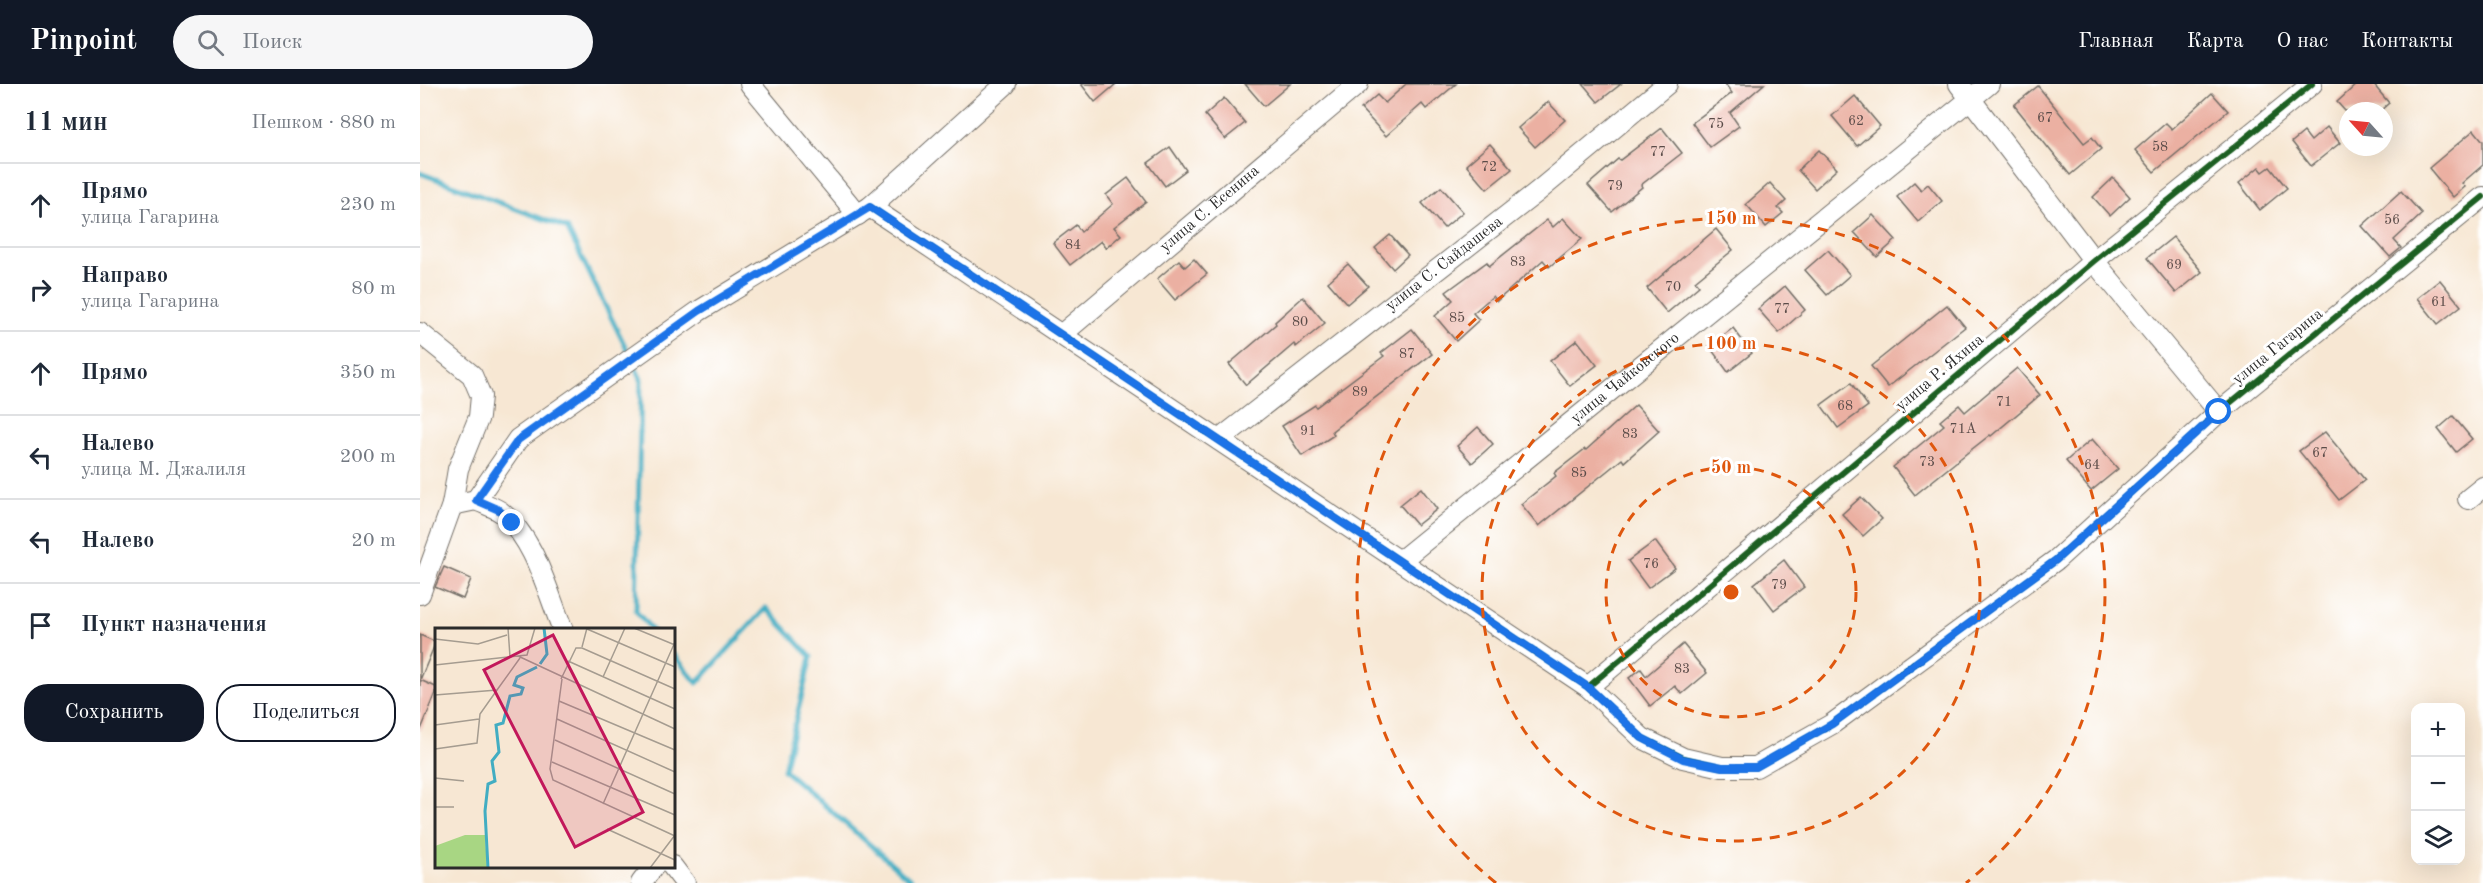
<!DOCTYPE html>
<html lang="ru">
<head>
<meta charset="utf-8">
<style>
	body { margin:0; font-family:"Old Standard TT",serif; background:#f6f6f7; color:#1f2937 }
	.controls { position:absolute; right:18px; bottom:18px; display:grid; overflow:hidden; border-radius:12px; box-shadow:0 6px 24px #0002 }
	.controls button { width:54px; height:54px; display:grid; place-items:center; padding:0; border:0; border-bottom:2px solid #e0e1e3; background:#fff; color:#1f2937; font:30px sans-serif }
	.compass { position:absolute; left:1919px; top:18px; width:54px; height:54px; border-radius:50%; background:#fff; box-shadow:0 6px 24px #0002; rotate:297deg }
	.stop { position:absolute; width:18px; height:18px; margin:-14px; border:4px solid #1a73e8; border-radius:50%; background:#fff }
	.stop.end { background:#1a73e8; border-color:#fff; box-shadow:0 2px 6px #0008 }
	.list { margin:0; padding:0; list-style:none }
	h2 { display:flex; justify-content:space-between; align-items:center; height:78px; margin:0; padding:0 24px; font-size:26px }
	h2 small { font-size:20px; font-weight:400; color:#747a83 }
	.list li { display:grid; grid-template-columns:39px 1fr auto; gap:18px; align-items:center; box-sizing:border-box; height:84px; padding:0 24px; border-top:2px solid #e0e1e3 }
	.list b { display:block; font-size:22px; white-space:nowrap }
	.list p { margin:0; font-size:20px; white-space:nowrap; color:#747a83 }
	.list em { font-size:20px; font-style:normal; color:#747a83 }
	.actions { display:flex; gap:12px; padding:18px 24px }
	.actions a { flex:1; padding:14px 0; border:2px solid #111827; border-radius:24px; text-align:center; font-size:21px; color:#111827 }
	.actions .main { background:#111827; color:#fff }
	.icon { flex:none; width:33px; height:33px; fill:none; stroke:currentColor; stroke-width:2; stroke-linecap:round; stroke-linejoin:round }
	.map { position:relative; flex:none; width:2063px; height:799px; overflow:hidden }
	header { display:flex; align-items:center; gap:36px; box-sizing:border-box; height:84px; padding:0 30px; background:#111827; color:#fff }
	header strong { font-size:28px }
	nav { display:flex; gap:33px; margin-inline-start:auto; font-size:21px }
	.search { width:420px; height:54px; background:#f6f6f7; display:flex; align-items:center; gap:15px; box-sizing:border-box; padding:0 21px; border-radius:33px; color:#747a83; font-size:22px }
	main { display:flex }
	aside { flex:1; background:#fff }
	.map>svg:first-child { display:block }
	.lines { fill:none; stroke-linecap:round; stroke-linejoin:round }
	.stream { stroke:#42adc2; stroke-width:5 }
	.building { fill:#ebb0a2 }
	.minor-casing { stroke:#726d66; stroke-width:22 }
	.minor { stroke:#fff; stroke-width:20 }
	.cycleway-casing { stroke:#fff; stroke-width:10 }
	.cycleway { stroke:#1b5e20; stroke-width:6 }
	.route { stroke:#1a73e8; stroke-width:8 }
	.ring { fill:none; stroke:#df570e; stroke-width:3; stroke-dasharray:10 8 }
	.labels { text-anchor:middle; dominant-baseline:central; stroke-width:6; stroke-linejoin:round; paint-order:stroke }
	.number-label { font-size:14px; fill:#5b4c49 }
	.street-label { font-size:16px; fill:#2b2b2b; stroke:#fff }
	.inset-river { fill:none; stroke:#42adc2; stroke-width:3 }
	.inset-road { fill:none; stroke:#a59c90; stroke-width:1.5 }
	.view { fill:#c2185b; fill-opacity:0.15; stroke:#c2185b; stroke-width:3 }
	.inset-edge { fill:none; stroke:#2b2b2b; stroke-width:3 }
	.centre { fill:#df570e; stroke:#fff; stroke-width:3 }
	.ring-label { font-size:18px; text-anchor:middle; font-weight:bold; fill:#df570e; stroke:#fff; stroke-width:6; stroke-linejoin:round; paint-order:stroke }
</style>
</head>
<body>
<header>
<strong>Pinpoint</strong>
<div class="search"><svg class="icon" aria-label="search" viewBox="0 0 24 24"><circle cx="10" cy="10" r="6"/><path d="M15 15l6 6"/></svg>Поиск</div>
<nav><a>Главная</a><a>Карта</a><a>О нас</a><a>Контакты</a></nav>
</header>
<main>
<aside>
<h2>11 мин<small>Пешком · 880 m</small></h2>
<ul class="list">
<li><svg class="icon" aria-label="ahead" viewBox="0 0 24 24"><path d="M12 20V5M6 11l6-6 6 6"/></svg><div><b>Прямо</b><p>улица Гагарина</p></div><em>230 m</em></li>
<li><svg class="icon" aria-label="right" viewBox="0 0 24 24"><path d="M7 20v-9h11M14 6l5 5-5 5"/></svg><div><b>Направо</b><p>улица Гагарина</p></div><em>80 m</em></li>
<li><svg class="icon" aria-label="ahead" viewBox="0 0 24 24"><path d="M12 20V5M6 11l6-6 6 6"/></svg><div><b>Прямо</b></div><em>350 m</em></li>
<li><svg class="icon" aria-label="left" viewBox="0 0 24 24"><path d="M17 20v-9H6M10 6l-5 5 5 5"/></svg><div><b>Налево</b><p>улица М. Джалиля</p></div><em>200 m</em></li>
<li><svg class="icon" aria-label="left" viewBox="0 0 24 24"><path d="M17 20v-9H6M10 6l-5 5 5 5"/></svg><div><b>Налево</b></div><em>20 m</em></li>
<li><svg class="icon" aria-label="arrive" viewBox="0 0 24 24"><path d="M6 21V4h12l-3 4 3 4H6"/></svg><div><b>Пункт назначения</b></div></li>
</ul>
<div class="actions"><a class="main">Сохранить</a><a>Поделиться</a></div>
</aside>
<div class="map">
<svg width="2063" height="799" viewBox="0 0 2063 799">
	<rect width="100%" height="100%" fill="#fff"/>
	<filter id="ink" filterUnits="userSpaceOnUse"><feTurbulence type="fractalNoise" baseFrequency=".0167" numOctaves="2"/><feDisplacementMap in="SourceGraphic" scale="12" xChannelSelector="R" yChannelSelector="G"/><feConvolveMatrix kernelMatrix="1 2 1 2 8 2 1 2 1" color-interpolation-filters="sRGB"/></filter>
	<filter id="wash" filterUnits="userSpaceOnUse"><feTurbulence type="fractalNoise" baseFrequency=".008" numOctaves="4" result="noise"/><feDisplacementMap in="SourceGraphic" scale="24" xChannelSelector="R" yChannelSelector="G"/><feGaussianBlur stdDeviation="1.35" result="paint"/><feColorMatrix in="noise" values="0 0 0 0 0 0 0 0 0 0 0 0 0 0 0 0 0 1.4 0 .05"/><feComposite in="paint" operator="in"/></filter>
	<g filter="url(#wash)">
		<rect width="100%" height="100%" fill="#f7e7d3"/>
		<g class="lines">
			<g class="stream">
				<polyline points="0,89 147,144 209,270"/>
				<polyline points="213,279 221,295 216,527 232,546"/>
				<polyline points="254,571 277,599 346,524 391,573 364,686 494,799"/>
			</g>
		</g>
		<g id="blocks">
			<g class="building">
				<polygon points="661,0 696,0 675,18"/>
				<polygon points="825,0 870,0 844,22"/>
				<polygon points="986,0 1036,0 1006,25 1002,20 966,52 941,25 957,11 965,19"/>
				<polygon points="1163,0 1201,0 1178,18"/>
				<polygon points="1305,0 1344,0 1310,29 1319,42 1290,63 1272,39 1312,9"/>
				<polygon points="1937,0 1953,0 1969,19 1960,27 1925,27 1917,18"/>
				<polygon points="1618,2 1664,59 1672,53 1681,65 1650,91 1594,21"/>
				<polygon points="1792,9 1808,27 1734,88 1715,66 1746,39 1752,45"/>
				<polygon points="1435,12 1460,42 1437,62 1412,32"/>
				<polygon points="804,14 825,39 805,55 785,31"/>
				<polygon points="1128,18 1145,36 1115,63 1098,44"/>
				<polygon points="1907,43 1920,59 1891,82 1872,58 1884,48 1891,57"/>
				<polygon points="1242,44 1262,69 1221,101 1222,103 1192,128 1168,101 1198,75 1200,76"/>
				<polygon points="2054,46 2063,57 2063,81 2042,99 2045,103 2033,113 2009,84"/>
				<polygon points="1070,60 1092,85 1067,105 1046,81"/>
				<polygon points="750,63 766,86 745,102 728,79"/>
				<polygon points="1399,66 1417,85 1395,105 1378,86"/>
				<polygon points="1839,83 1843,88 1850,83 1867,104 1840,126 1819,99"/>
				<polygon points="708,94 726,118 694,143 701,151 686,164 681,157 650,181 633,159 656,141 661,148 693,120 686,111"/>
				<polygon points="1693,94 1710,113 1690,132 1673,113"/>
				<polygon points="1494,98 1501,106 1508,100 1522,117 1498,138 1477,113"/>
				<polygon points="1350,99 1366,117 1358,124 1363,129 1346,143 1326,120"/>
				<polygon points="1021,103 1043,128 1024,144 1002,119"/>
				<polygon points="1981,107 2002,130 1974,156 1981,164 1970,173 1942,142"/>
				<polygon points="1453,131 1476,156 1457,173 1434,148"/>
				<polygon points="1143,134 1162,155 1129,183 1123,176 1077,217 1073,212 1053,229 1059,236 1036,257 1015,232 1033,216 1026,208 1067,178 1069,182 1127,136 1133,143"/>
				<polygon points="1296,145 1313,166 1275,197 1279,202 1247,229 1227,204"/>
				<polygon points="970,151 988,171 973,185 955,164"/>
				<polygon points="1753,153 1782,188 1756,209 1727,174"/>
				<polygon points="1408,166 1430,191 1407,211 1385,186"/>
				<polygon points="774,175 787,190 755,216 737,195 759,176 765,183"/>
				<polygon points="928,180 948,202 927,220 908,198"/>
				<polygon points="2020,196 2041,222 2018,240 1997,214"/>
				<polygon points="1365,202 1385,226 1359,249 1338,225"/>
				<polygon points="883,213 905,239 876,263 874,260 826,301 809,280 856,240 855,238"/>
				<polygon points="1527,221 1545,243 1468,303 1451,282"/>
				<polygon points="1313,244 1332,269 1308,288 1289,262"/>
				<polygon points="992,245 1012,270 912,347 914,351 882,372 862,342 895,321 896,323 964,272 961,269"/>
				<polygon points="1157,256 1177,281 1150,302 1130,277"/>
				<polygon points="1597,284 1620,311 1571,352 1570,351 1547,369 1495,411 1473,383 1524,341 1520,337 1539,321 1545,328"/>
				<polygon points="1431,299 1448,322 1418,344 1401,321"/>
				<polygon points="1216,321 1239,347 1204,378 1202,375 1119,442 1101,420 1136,392 1134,389 1165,365 1166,366"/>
				<polygon points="2033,332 2052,355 2036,368 2018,345"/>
				<polygon points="1058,343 1073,360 1052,379 1037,362"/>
				<polygon points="1905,348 1945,396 1919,416 1879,367"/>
				<polygon points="1672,355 1698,385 1671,407 1646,377"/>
				<polygon points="1001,404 1017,425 997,441 980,421"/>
				<polygon points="1441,413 1462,435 1443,452 1422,430"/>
				<polygon points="1235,457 1255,484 1228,504 1208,477"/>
				<polygon points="1364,476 1384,503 1354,526 1334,500"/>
				<polygon points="24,483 51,495 43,515 15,503"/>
				<polygon points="0,551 16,558 0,596 16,603 16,609 0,648"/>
				<polygon points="1263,560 1287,589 1262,610 1255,602 1230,622 1209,594 1221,585 1226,592"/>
			</g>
		</g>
	</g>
	<g filter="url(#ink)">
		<use href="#blocks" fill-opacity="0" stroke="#726d66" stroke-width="1.5"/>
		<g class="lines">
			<defs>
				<g id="minor">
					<polyline points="330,0 438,131"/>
					<polyline points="1539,0 1674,177 1799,328"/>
					<polyline points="450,123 1168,603 1222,654 1263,674 1302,683 1336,683 1412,640 1636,476 1799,328 2063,113"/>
					<polyline points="0,249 52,291 61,312 59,333 38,385 32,421 0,510"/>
					<path id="s1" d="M641 251 938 0"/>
					<path id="s2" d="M799 356 1117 108 1247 0"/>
					<polyline points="2048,415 2063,403"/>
					<path d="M56 416C64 420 74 423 81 428 115 455 127 507 143 546"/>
					<polyline points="32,421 56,416 98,355 279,227 450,123 586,0"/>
					<path id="s3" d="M980 477 1569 0"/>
					<polyline points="1168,603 1674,177 1892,0"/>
					<polyline points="252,782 265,799"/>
					<polyline points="221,799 234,782"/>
				</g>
			</defs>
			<use href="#minor" class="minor-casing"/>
			<use href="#minor" class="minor"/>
			<defs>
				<g id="cycleway">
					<polyline points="450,123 1168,603 1222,654 1263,674 1302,683 1336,683 1412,640 1636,476 1799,328 2063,113"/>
					<polyline points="1168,603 1674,177 1892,0"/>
				</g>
			</defs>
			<use href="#cycleway" class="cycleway-casing"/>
			<use href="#cycleway" class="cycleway"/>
		</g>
	</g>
	<g class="lines" filter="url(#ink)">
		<polyline class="route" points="92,439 79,426 56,416 98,356 279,227 450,123 1168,603 1222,654 1263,675 1302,683 1336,683 1412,640 1636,476 1799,328"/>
	</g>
	<g class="ring">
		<circle cx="1311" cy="508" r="125"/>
		<circle cx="1311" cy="508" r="249"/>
		<path d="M1076 799A374 374 0 1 1 1546 799"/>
	</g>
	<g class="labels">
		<g class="number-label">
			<text x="1625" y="34">67</text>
			<text x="1436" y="37">62</text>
			<text x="1296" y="40">75</text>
			<text x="1740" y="63">58</text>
			<text x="1238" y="68">77</text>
			<text x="1069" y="83">72</text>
			<text x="1195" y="102">79</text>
			<text x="1972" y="136">56</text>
			<text x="653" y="161">84</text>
			<text x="1098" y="178">83</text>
			<text x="1754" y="181">69</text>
			<text x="1253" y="203">70</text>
			<text x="2019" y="218">61</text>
			<text x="1362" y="225">77</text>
			<text x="1037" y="234">85</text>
			<text x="880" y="238">80</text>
			<text x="987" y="270">87</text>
			<text x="940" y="308">89</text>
			<text x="1584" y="318">71</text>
			<text x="1425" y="322">68</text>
			<text x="1543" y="345">71А</text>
			<text x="888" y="347">91</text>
			<text x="1210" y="350">83</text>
			<text x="1900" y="369">67</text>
			<text x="1507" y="378">73</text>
			<text x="1672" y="381">64</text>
			<text x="1159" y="389">85</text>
			<text x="1231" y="480">76</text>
			<text x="1359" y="501">79</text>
			<text x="1262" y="585">83</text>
		</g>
		<g class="street-label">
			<text stroke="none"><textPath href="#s1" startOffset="195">улица С. Есенина</textPath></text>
			<text stroke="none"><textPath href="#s2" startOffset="286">улица С. Сайдашева</textPath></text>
			<text transform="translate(1858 263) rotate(-39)">улица Гагарина</text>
			<text transform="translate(1520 289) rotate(-40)">улица Р. Яхина</text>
			<text stroke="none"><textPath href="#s3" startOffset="290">улица Чайковского</textPath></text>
		</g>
	</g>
	<g transform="translate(15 544)">
		<rect width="240" height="240" fill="#f7e7d3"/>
		<path d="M30 207H50L52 240H0V218Z" fill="#a8d683"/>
		<path class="inset-river" d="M105 36 112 26 109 0M53 240 50 183 53 156 60 153 57 133 64 124 61 97 68 95 75 68 86 66 88 60 79 57 82 49 102 39"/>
		<path class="inset-road" d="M73 0 75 29M199 0 240 17M152 1 240 39M0 11 43 16 72 7M147 19 152 0M147 20 240 61M83 28 240 101M133 33 240 81M0 37 92 27 100 0M168 49 190 0M126 51 141 20H147M127 51 115 141 118 152 240 208M0 67 62 62 85 30M124 73 240 122M122 91 240 144M0 97 44 91M120 112 240 166M0 121 42 115 45 86 62 62M117 134 240 187M0 150 29 153M168 176 240 14M0 179H19M172 201 240 232M215 240 240 207"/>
		<path class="view" d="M118 7 208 184 140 219 49 42Z"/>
		<rect width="240" height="240" class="inset-edge"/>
	</g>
	<circle cx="1311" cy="508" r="9" class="centre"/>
	<g class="ring-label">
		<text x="1311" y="140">150 m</text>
		<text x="1311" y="265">100 m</text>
		<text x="1311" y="389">50 m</text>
	</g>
</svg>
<div class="controls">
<button>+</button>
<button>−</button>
<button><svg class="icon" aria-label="layers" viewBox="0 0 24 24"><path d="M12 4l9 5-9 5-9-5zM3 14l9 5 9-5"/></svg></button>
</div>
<svg class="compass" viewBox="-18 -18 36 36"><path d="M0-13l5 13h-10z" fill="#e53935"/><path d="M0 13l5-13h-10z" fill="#747a83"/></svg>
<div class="stop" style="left:1799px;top:328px"></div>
<div class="stop end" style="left:92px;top:439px"></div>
</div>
</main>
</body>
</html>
